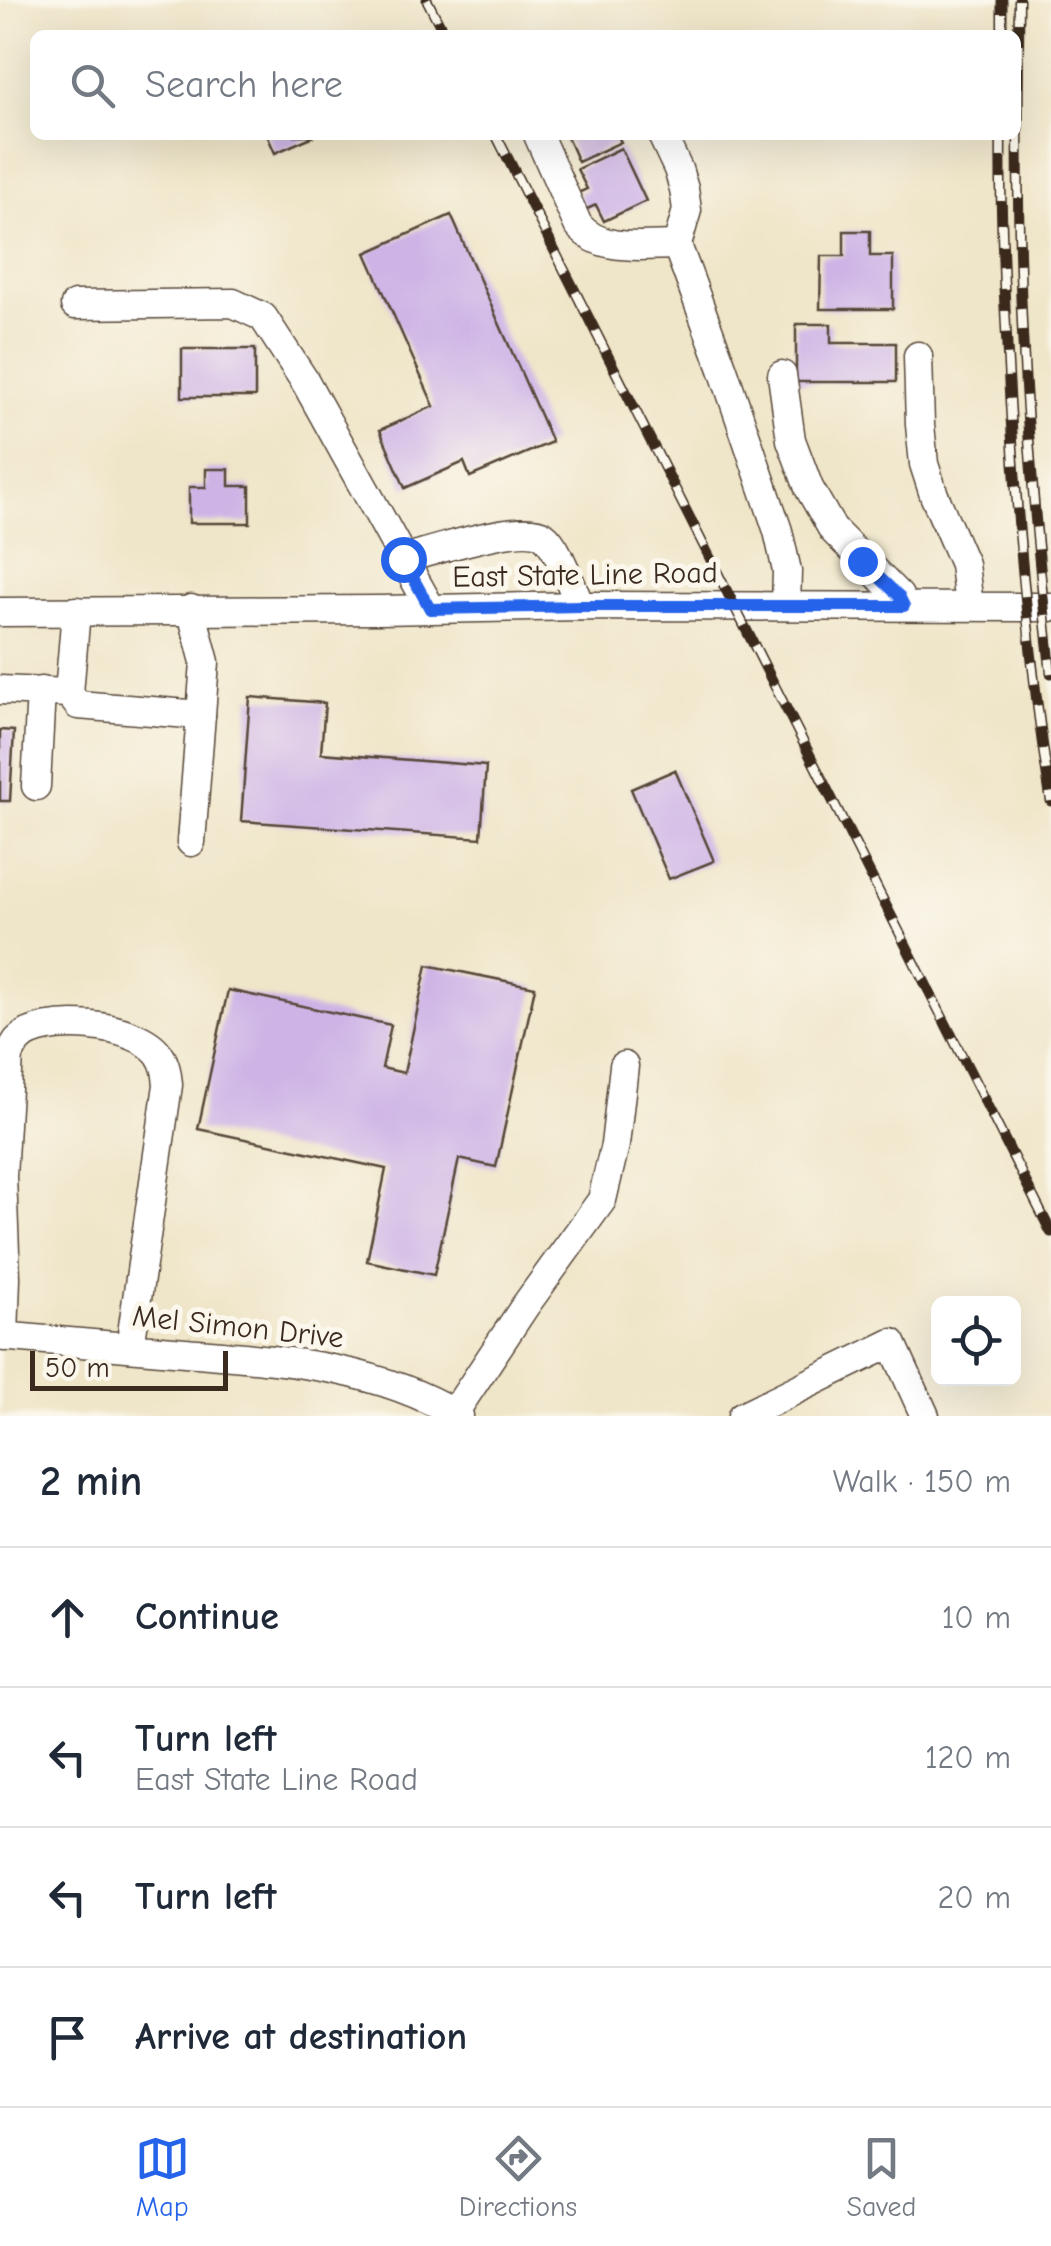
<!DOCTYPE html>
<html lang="en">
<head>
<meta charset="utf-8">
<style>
	body { margin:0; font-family:"Comic Neue",sans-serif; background:#f6f6f7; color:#1f2937 }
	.controls { position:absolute; right:30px; bottom:30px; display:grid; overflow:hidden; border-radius:15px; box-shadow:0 10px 40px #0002 }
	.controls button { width:90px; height:90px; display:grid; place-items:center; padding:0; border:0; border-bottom:2px solid #e0e1e3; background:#fff; color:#1f2937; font:50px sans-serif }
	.scale { position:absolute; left:30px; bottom:25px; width:198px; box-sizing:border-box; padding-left:10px; border:5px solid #3b2a1e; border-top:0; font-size:28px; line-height:35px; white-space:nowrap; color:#3b2a1e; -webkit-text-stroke:8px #fbf7ec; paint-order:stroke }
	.stop { position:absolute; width:30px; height:30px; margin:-22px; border:8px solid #2563eb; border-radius:50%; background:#fff }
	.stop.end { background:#2563eb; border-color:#fff; box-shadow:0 2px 10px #0008 }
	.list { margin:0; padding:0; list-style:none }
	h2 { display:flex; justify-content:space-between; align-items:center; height:130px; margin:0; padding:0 40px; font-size:42px }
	h2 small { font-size:32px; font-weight:400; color:#747a83 }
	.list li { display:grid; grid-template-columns:65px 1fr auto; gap:30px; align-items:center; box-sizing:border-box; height:140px; padding:0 40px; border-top:2px solid #e0e1e3 }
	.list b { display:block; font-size:38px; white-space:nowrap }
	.list p { margin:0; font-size:32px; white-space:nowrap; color:#747a83 }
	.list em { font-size:32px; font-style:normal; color:#747a83 }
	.icon { flex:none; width:55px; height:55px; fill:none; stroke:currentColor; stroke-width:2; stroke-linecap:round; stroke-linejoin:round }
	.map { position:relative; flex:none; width:1051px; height:1416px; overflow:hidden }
	.search { position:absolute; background:#fff; box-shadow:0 10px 40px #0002; left:30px; right:30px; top:30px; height:110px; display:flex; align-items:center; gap:25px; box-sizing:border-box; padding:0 35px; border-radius:15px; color:#747a83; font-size:38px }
	.sheet { height:690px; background:#fff }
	nav { display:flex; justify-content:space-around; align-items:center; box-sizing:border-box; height:140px; border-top:2px solid #e0e1e3; background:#fff; font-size:28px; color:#747a83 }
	nav a { display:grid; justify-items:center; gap:5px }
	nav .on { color:#2563eb }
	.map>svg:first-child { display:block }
	.building { fill:#ceb4e6 }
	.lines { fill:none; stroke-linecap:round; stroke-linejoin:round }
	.minor-casing { stroke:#564638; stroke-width:31 }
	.minor { stroke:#fff; stroke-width:28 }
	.rail-casing { stroke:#3b2a1e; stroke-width:11 }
	.rail { stroke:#fbf7ec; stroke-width:8; stroke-dasharray:22; stroke-linecap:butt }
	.route { stroke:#2563eb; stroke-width:12 }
	.labels { text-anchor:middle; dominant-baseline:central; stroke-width:10; stroke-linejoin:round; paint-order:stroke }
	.street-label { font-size:30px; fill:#3b2a1e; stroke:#fbf7ec }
</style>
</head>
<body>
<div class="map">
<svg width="1051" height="1416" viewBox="0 0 1051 1416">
	<rect width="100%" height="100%" fill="#fbf7ec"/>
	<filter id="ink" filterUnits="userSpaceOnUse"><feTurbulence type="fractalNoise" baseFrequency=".01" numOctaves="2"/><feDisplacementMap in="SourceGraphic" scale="20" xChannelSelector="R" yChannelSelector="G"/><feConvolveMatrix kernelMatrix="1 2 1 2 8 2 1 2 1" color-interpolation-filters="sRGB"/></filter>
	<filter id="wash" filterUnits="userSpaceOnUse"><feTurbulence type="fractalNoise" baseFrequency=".0048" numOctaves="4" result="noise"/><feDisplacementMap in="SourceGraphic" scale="40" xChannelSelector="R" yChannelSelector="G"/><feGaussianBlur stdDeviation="2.25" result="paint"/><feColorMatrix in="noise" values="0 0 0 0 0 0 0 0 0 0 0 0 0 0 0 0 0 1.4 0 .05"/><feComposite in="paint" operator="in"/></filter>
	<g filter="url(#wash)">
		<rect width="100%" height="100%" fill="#efe5c8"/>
		<g id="blocks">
			<g class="building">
				<polygon points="267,135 316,135 275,153"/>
				<polygon points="566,135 617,135 621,142 578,162"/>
				<polygon points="621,148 646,201 604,221 596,205 585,210 578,193 587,189 577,169"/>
				<polygon points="451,215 552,442 470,477 464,462 405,488 380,430 434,406 366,253"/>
				<polygon points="844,231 870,231 870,256 893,256 893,309 820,309 821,256 844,256"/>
				<polygon points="796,324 831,324 831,343 896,343 896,382 796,382"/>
				<rect x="182" y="349" width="73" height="48"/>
				<polygon points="206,469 229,469 229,486 250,486 250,523 189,523 189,487 206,487"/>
				<polygon points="250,697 325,703 321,753 486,766 481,838 241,821"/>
				<polygon points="0,730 14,731 10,801 0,801"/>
				<polygon points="675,770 714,861 669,879 631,789"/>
				<polygon points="427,965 535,987 496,1167 459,1159 434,1275 367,1261 386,1169 198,1129 228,990 391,1025 382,1068 404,1073"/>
			</g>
		</g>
	</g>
	<g filter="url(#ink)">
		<use href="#blocks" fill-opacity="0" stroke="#564638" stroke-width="2.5"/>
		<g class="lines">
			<defs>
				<g id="minor">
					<path d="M538 135 578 225C601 253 643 245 677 245"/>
					<polyline points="662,135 678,169 684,189 687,210 677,245 723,369 778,531 787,571 786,606"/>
					<polyline points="75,305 233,303 263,317 306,383 431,609"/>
					<polyline points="918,356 920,425 924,464 934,495 964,564 969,606"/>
					<polyline points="782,375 791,440 809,488 833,530 899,596 904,606"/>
					<path d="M403 559C430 552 522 521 543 535 558 545 572 588 580 606"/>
					<polyline points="0,612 380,610 580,606 1051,607"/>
					<polyline points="0,690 69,693 76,611"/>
					<polyline points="69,693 78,705 201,715 205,662 191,609"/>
					<polyline points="36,786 41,691"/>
					<polyline points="191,842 201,715"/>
					<path d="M0 1336C62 1341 123 1347 185 1352 279 1360 376 1365 459 1416"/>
					<path d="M4 1337 6 1278 2 1176 9 1055C9 1055 16 1042 17 1041 43 1014 137 1023 159 1054 166 1064 167 1074 168 1085L130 1347"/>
					<polyline points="454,1413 525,1306 602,1200 615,1145 624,1066"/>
					<polyline points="742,1416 892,1343 925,1416"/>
				</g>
			</defs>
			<use href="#minor" class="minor-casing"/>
			<use href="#minor" class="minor"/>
			<defs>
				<g id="rail">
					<polyline points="427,0 445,35"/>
					<path d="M1019 0C1018 100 1017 199 1021 299 1026 424 1037 548 1051 673"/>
					<polyline points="1002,35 1002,0"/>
					<polyline points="496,135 1051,1232"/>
					<path d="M1001 135C1000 224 1005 312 1010 401 1018 535 1030 669 1051 801"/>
				</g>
			</defs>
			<use href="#rail" class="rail-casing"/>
			<use href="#rail" class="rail"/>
		</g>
	</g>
	<g class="lines" filter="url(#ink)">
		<polyline class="route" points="403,559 430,609 580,606 904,606 899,596 862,561"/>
	</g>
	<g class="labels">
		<g class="street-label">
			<text transform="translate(585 575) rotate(-1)">East State Line Road</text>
			<text transform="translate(238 1327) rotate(6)">Mel Simon Drive</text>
		</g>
	</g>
</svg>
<div class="controls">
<button><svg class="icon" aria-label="locate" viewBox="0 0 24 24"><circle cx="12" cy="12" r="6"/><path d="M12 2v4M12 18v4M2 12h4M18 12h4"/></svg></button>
</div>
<div class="scale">50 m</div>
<div class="stop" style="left:403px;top:559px"></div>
<div class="stop end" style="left:862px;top:561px"></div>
<div class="search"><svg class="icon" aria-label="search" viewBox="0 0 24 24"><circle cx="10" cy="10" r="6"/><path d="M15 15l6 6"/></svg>Search here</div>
</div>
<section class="sheet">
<h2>2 min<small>Walk · 150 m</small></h2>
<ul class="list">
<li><svg class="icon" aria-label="ahead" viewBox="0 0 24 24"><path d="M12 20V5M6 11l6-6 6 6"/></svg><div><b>Continue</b></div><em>10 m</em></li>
<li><svg class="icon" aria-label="left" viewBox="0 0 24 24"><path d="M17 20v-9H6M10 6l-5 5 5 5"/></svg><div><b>Turn left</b><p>East State Line Road</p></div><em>120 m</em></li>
<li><svg class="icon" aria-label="left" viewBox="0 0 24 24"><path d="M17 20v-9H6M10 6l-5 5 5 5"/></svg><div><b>Turn left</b></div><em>20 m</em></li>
<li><svg class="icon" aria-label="arrive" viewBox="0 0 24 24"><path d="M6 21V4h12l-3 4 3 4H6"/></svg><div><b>Arrive at destination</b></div></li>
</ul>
</section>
<nav>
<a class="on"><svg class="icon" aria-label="map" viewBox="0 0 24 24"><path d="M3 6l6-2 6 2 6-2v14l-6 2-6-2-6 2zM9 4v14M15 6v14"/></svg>Map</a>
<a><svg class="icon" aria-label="directions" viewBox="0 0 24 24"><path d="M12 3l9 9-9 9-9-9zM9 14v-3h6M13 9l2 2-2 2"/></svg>Directions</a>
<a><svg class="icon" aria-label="saved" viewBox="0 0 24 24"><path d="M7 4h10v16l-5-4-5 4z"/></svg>Saved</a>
</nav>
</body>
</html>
